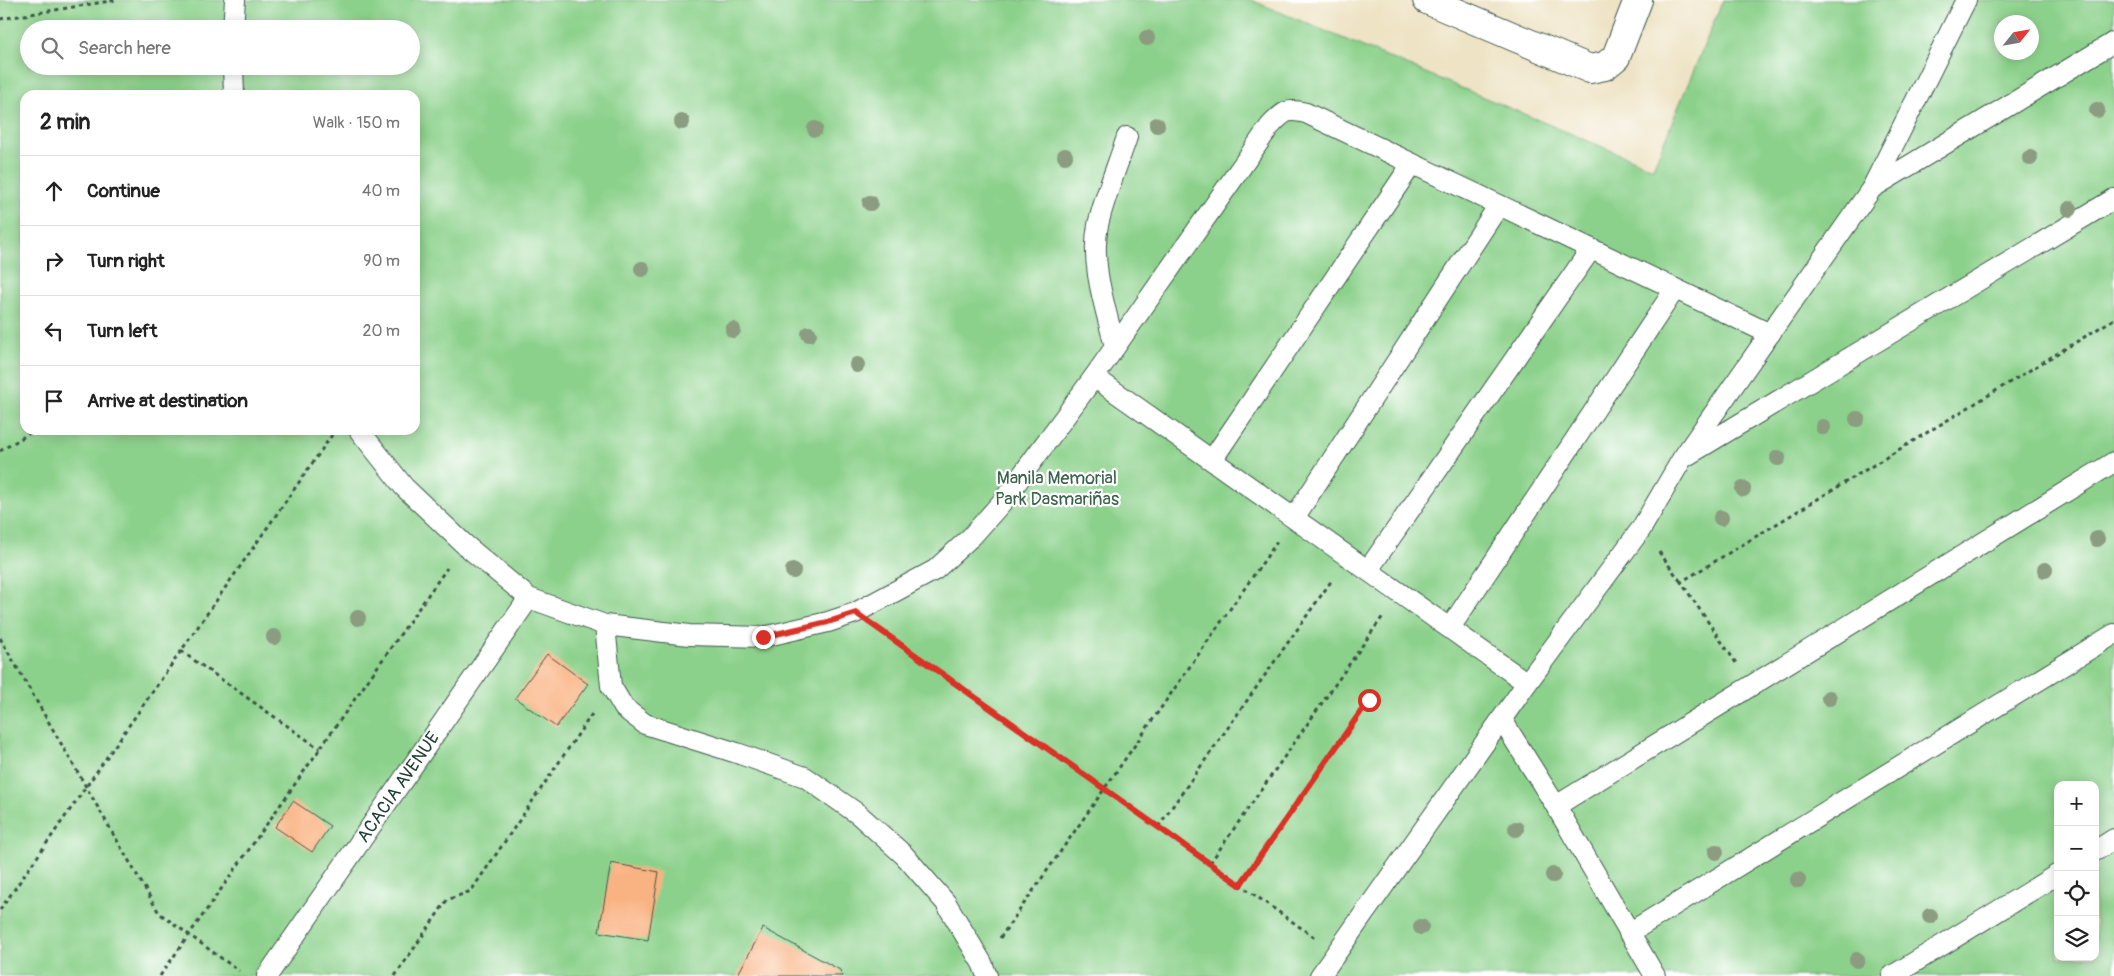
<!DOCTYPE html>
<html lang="en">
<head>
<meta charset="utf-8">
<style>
	body { margin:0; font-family:Pangolin,sans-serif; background:#f6f6f6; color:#222 }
	.controls { position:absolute; right:15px; bottom:15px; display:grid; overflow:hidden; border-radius:10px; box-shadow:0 2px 12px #0003 }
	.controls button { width:45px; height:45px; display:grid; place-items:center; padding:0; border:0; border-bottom:1px solid #e0e0e0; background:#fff; color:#222; font:25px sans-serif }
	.compass { position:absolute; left:1994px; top:15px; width:45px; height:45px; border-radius:50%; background:#fff; box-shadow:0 2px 12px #0003; rotate:59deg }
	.stop { position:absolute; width:15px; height:15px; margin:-11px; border:4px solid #d93025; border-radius:50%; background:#fff }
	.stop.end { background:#d93025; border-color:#fff; box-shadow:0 1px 5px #0008 }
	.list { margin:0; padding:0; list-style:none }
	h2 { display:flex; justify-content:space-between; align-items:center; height:65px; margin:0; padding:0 20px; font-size:21px }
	h2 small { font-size:16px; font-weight:400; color:#767676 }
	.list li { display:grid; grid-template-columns:32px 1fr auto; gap:15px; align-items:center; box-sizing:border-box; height:70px; padding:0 20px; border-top:1px solid #e0e0e0 }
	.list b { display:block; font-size:19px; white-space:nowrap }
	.list em { font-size:16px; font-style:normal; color:#767676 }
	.icon { flex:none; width:28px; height:28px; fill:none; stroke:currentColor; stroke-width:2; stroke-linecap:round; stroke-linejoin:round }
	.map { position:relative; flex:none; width:2114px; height:976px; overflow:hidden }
	.search { position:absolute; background:#fff; box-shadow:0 2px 12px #0003; left:20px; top:20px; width:400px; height:55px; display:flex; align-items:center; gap:12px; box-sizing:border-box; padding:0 18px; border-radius:28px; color:#767676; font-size:19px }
	.panel { position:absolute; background:#fff; box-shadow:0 2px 12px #0003; left:20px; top:90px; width:400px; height:345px; border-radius:15px }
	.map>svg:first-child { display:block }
	.green { fill:#8cd18b; stroke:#568760; fill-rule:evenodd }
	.building { fill:#f9b282 }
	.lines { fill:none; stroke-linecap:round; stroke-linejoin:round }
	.lane-casing { stroke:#3e564a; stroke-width:22 }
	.street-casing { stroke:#3e564a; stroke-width:30 }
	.path { stroke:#3e564a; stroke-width:3; stroke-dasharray:4 4; stroke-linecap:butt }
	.lane { stroke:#fff; stroke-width:20 }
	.street { stroke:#fff; stroke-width:28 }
	.tree { fill:#8b9c81 }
	.route { stroke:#d93025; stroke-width:6 }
	.labels { text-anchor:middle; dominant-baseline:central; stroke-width:4.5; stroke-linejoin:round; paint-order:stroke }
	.park-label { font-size:18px; fill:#3a624a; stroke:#fff }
	.street-label { font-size:18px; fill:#1f3d34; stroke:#fff }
</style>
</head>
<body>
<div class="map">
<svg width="2114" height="976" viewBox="0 0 2114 976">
	<rect width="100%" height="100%" fill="#fff"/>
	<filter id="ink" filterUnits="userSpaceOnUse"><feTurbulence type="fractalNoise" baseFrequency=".02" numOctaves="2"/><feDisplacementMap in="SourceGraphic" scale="10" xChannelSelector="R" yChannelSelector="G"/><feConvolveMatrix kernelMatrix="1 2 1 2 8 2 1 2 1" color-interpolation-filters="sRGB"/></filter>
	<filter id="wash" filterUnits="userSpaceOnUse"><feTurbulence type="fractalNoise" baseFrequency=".0096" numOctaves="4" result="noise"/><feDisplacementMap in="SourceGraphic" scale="20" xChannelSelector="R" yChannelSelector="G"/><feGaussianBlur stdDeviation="1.12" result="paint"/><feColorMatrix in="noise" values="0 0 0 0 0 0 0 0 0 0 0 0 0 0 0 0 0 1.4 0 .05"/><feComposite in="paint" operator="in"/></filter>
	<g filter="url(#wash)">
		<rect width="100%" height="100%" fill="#eee3c4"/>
		<path class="green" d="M0 0H1251L1653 168 1723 0H2114V976H0ZM2002 22H2032V52H2002ZM29 29H411V66H29ZM25 95H415V430H25ZM2058 785H2095V957H2058Z"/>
		<g id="blocks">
			<g class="building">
				<polygon points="547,654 588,684 556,727 515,698"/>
				<polygon points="293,801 330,826 312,852 275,827"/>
				<polygon points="611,863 659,872 648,940 599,932"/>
				<polygon points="763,928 840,970 842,976 737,976"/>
			</g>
		</g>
	</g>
	<g filter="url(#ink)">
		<use href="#blocks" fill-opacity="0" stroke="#3e564a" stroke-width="1"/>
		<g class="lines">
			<defs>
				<g id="lane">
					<polyline points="233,29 235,0"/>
					<polyline points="233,66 234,95"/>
					<polyline points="1872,188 2114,42"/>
					<path d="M1115 347C1106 309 1090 265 1098 225 1104 198 1118 164 1127 137"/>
					<polyline points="1094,377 1527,683"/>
					<path d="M359 430 404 487 464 544 529 598 605 625 689 635 763 637 828 622 855 613 935 570 972 536 1003 501 1094 377 1270 126C1284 112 1286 108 1306 113L1770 334"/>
					<polyline points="1688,455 2114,199"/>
					<polyline points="1212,460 1412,164"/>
					<polyline points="1294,518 1499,205"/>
					<polyline points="1368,570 1591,249"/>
					<polyline points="605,625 611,686 624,708 645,724 737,753 805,777 858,814 904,855 946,903 982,963 987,976"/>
					<polyline points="1450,628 1675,289"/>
					<polyline points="1502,720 1556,806 1655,976"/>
					<polyline points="1556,806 2114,462"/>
					<polyline points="2095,851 2114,839"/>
					<polyline points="1629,933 2114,634"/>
					<path id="s1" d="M267 976 529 598"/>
					<polyline points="1320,976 1527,683 1641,529 1682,459 1872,188 1966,0"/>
					<polyline points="1892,976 2058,874"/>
				</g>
				<polyline id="street" points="1427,0 1590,69 1605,66 1616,57 1638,0"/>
			</defs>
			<use href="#lane" class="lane-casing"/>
			<use href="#street" class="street-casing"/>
			<g class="path">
				<polyline points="0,19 116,0"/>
				<polyline points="0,451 35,430"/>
				<polyline points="1659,552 1681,582"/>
				<polyline points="880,630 1314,937"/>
				<polyline points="0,638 159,913 239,971"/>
				<polyline points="181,651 320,749"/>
				<polyline points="1736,663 1681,582 2114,319"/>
				<polyline points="1158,827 1332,580"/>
				<polyline points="1210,863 1383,616"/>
				<polyline points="1240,885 1369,700"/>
				<polyline points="0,910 332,435"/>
				<polyline points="1000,938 1277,542"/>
				<polyline points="160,976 447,568"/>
				<polyline points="395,976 447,900 471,891 594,711"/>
			</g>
			<use href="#lane" class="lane"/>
			<use href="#street" class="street"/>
		</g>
		<g class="tree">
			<circle cx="1147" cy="38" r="8"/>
			<circle cx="2097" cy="110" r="8"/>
			<circle cx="682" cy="122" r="8"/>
			<circle cx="1157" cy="125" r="8"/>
			<circle cx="815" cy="129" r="8"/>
			<circle cx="1065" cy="156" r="8"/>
			<circle cx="2030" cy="158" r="8"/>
			<circle cx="870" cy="203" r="8"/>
			<circle cx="2070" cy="209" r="8"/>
			<circle cx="642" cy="269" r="8"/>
			<circle cx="733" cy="330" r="8"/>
			<circle cx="809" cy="334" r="8"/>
			<circle cx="857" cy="365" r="8"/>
			<circle cx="1857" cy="419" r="8"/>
			<circle cx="1823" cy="427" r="8"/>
			<circle cx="1778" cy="458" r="8"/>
			<circle cx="1743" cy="489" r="8"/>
			<circle cx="1721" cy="518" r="8"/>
			<circle cx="2097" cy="539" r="8"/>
			<circle cx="2045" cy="570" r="8"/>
			<circle cx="793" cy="571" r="8"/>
			<circle cx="358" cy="618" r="8"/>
			<circle cx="274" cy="637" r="8"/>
			<circle cx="1829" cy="698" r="8"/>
			<circle cx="1516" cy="829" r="8"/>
			<circle cx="1716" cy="852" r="8"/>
			<circle cx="1553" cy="875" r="8"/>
			<circle cx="1798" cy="880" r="8"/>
			<circle cx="1930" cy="916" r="8"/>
			<circle cx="1421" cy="927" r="8"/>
			<circle cx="1857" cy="960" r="8"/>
		</g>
	</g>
	<g class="lines" filter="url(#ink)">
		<polyline class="route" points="763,637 828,622 856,613 1240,885 1369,700"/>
	</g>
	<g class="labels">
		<g class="park-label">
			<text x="1057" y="478">Manila Memorial<tspan x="1057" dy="21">Park Dasmariñas</tspan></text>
		</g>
		<g class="street-label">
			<text stroke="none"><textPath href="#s1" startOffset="230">ACACIA AVENUE</textPath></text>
		</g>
	</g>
</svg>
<div class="controls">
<button>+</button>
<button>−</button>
<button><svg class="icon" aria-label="locate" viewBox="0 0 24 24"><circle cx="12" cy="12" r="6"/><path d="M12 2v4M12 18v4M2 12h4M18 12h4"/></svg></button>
<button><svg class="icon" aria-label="layers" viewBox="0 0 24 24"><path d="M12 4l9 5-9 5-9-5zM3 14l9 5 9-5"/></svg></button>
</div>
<svg class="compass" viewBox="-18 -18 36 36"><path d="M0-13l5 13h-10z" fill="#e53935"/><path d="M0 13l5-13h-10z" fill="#767676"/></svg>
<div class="stop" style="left:1369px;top:700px"></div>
<div class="stop end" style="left:763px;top:637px"></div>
<div class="search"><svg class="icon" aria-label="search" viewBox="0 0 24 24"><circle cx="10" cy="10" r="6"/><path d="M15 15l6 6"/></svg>Search here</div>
<section class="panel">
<h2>2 min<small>Walk · 150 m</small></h2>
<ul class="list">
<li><svg class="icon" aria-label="ahead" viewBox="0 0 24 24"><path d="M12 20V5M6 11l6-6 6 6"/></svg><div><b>Continue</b></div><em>40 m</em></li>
<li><svg class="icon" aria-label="right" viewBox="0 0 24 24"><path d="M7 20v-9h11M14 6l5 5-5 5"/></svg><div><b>Turn right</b></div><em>90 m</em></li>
<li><svg class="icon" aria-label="left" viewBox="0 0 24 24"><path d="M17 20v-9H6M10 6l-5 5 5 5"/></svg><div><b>Turn left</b></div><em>20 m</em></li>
<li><svg class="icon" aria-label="arrive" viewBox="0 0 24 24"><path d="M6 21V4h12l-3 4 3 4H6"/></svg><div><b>Arrive at destination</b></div></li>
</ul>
</section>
</div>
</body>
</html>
